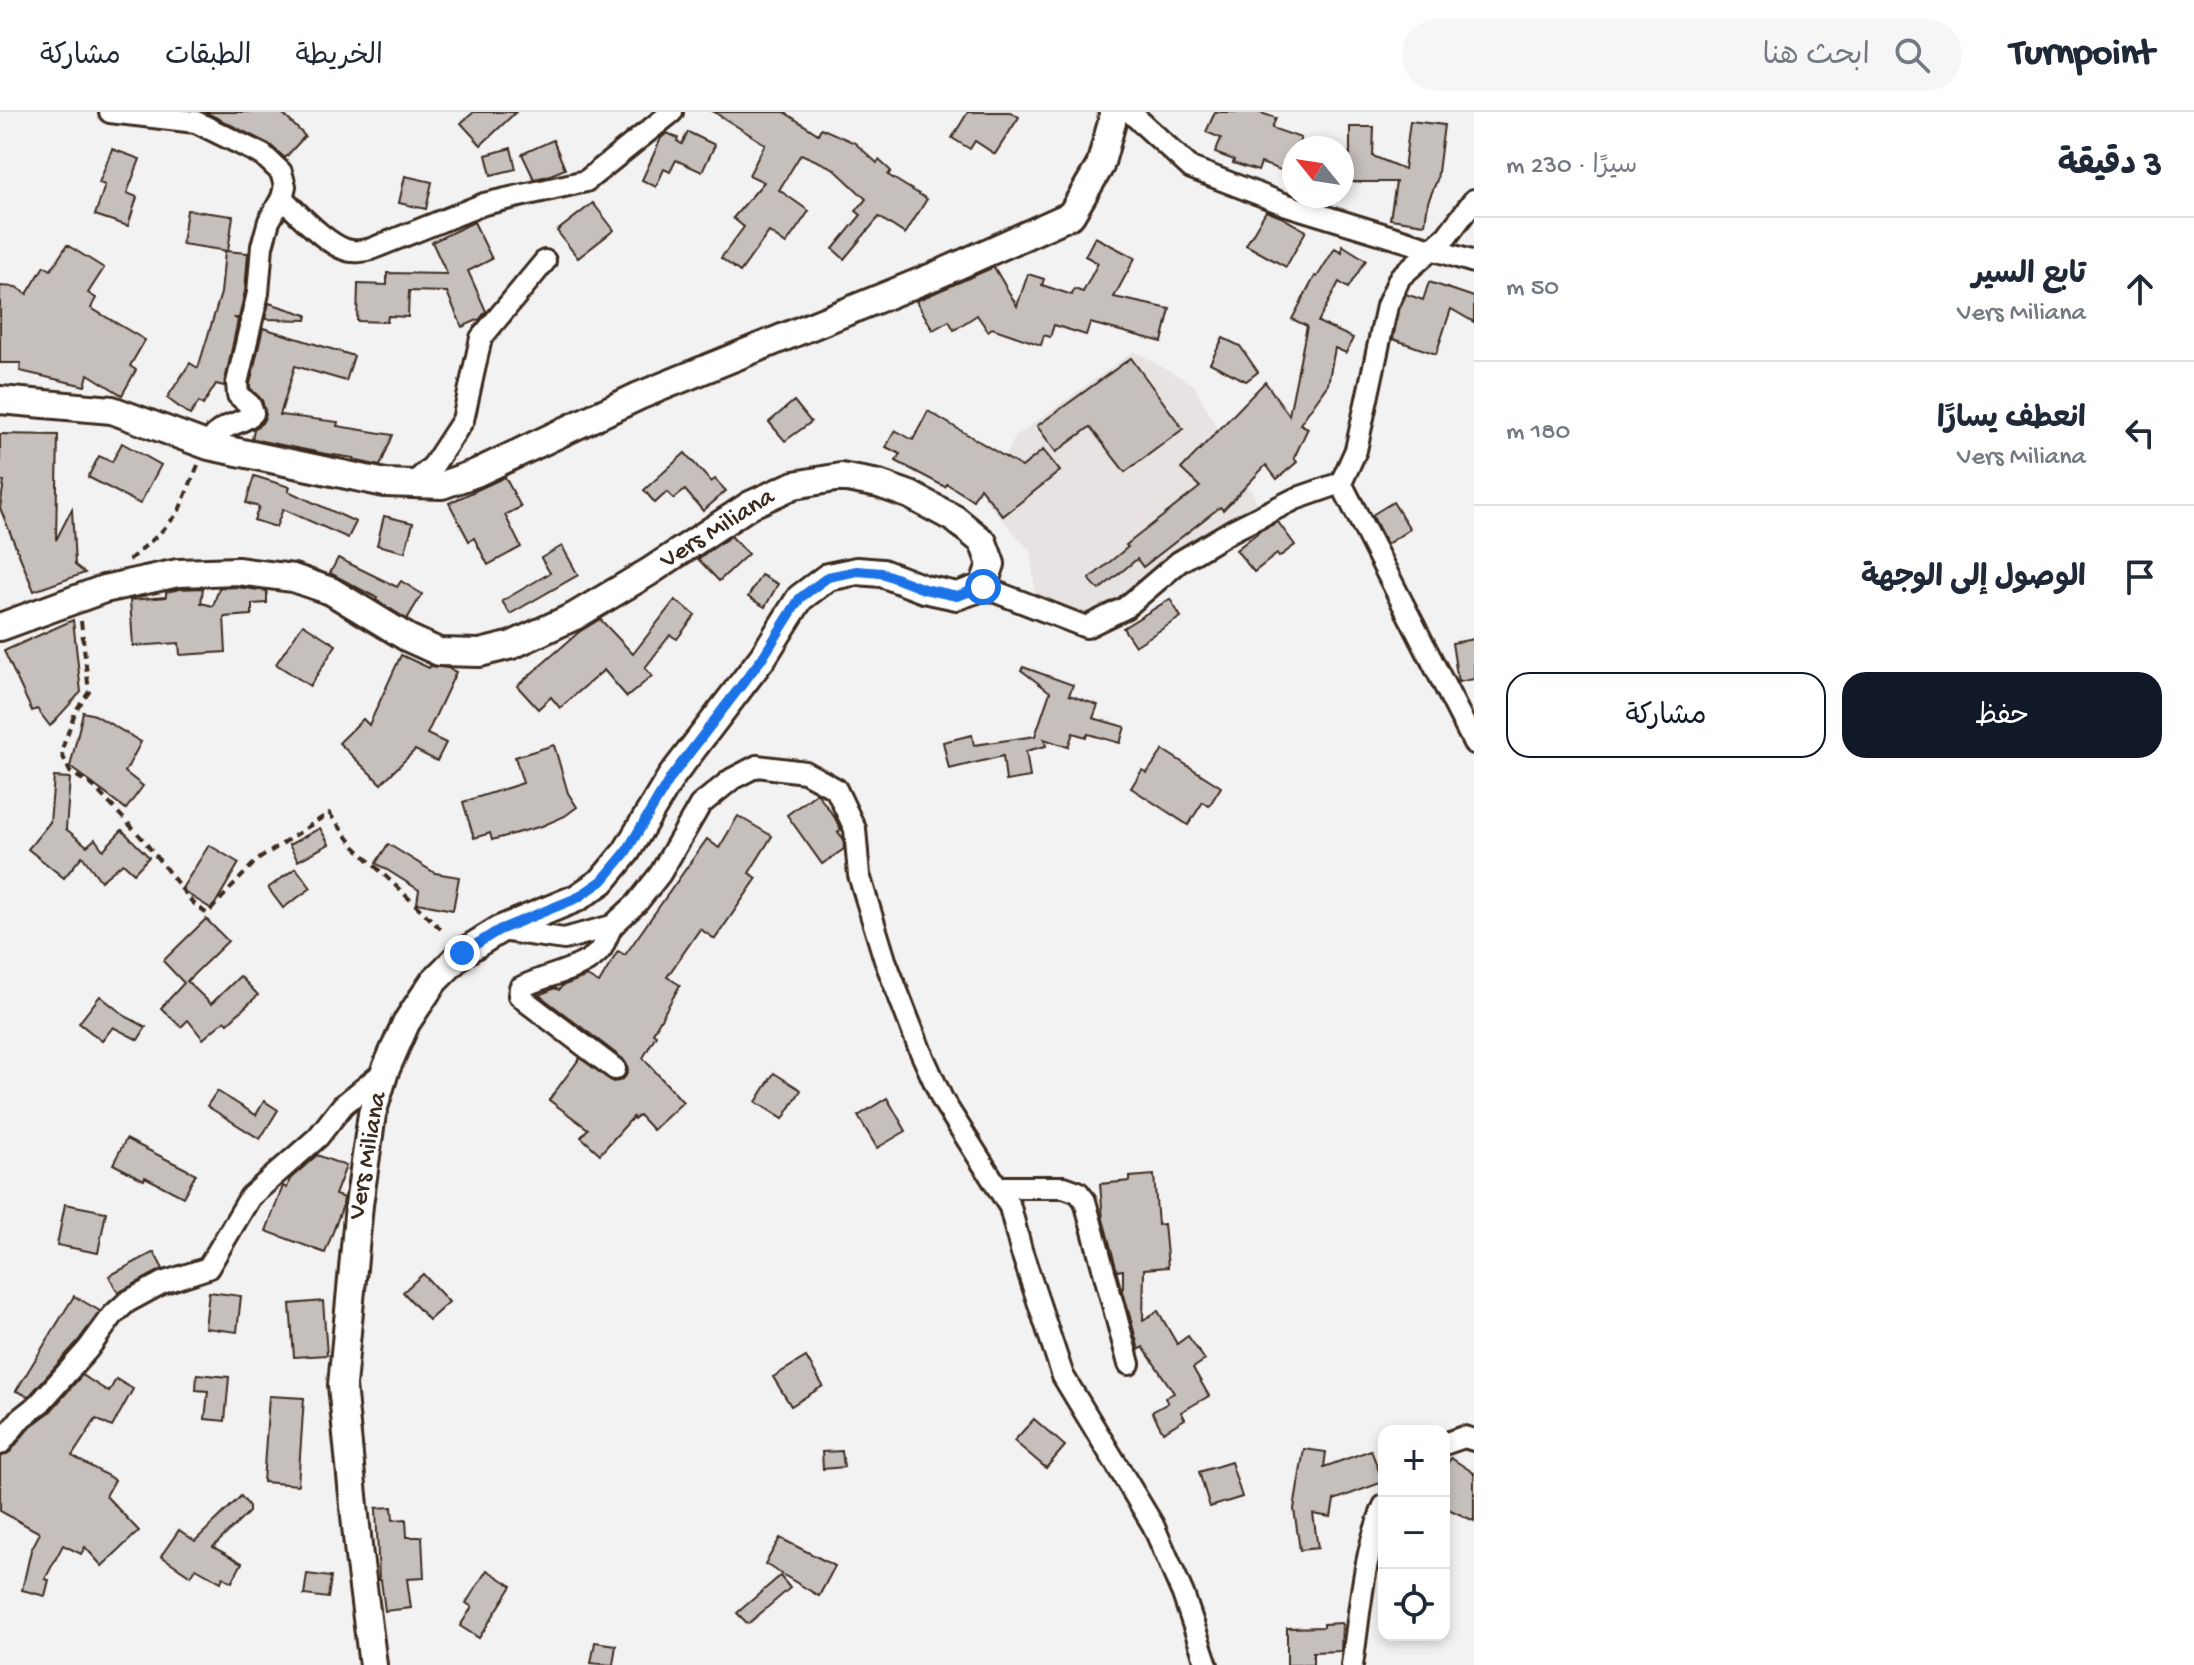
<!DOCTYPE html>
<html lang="ar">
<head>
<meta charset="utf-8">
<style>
	body { margin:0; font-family:"Gochi Hand","Playpen Sans Arabic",sans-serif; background:#f6f6f7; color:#1f2937; direction:rtl }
	.controls { position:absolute; right:24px; bottom:24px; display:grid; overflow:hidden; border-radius:16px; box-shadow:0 4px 12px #0003 }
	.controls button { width:72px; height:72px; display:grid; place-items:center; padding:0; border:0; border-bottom:2px solid #e0e1e3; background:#fff; color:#1f2937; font:40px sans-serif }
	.compass { position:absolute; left:1282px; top:24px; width:72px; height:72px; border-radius:50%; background:#fff; box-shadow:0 4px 12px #0003; rotate:300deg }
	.stop { position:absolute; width:24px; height:24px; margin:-18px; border:6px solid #1a73e8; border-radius:50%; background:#fff }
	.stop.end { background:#1a73e8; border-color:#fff; box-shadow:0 2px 8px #0008 }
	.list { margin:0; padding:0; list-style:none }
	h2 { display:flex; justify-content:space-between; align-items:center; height:104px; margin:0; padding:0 32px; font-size:34px }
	h2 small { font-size:26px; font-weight:400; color:#747a83 }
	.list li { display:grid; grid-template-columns:52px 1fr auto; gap:24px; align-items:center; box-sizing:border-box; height:144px; padding:0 32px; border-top:2px solid #e0e1e3 }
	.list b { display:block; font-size:30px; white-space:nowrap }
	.list p { margin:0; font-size:26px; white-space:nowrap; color:#747a83 }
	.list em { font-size:26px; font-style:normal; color:#747a83 }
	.actions { display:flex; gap:16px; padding:24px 32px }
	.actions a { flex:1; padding:18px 0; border:2px solid #111827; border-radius:24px; text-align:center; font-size:28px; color:#111827 }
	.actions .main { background:#111827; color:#fff }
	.icon { flex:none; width:44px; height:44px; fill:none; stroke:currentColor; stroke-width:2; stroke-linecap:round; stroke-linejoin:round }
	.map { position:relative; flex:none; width:1474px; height:1553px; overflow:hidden; direction:ltr }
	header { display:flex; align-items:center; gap:48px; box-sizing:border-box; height:112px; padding:0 40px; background:#fff; border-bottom:2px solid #e0e1e3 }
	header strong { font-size:38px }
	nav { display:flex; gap:44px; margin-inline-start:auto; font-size:28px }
	.search { width:560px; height:72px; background:#f6f6f7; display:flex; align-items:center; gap:20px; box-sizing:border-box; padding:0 28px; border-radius:44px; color:#747a83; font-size:30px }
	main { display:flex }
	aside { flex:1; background:#fff }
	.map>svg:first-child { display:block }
	.built { fill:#e6e3e2 }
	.building { fill:#c6c0bd; stroke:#3b2a1e; stroke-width:2 }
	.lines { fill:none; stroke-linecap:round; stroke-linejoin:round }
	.minor-casing { stroke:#3b2a1e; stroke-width:26 }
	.major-casing { stroke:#3b2a1e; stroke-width:32 }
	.path { stroke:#3b2a1e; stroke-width:4; stroke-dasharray:8 6; stroke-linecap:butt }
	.minor { stroke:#fff; stroke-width:20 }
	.major { stroke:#fff; stroke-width:26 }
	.route { stroke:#1a73e8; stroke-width:10 }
	.labels { text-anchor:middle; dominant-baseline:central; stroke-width:6; stroke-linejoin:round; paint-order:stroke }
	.street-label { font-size:26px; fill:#3b2a1e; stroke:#fff }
</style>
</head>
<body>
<header>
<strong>Turnpoint</strong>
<div class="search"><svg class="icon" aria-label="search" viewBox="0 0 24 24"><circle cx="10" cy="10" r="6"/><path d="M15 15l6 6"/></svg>ابحث هنا</div>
<nav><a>الخريطة</a><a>الطبقات</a><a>مشاركة</a></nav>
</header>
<main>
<aside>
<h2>3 دقيقة<small>سيرًا · 230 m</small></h2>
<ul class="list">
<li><svg class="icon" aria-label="ahead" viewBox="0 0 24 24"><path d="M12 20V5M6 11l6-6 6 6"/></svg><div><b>تابع السير</b><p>Vers Miliana</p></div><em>50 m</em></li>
<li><svg class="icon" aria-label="left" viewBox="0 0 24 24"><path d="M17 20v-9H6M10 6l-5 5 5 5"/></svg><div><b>انعطف يسارًا</b><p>Vers Miliana</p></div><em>180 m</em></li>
<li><svg class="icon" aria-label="arrive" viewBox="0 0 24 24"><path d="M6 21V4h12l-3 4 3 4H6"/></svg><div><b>الوصول إلى الوجهة</b></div></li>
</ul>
<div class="actions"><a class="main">حفظ</a><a>مشاركة</a></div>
</aside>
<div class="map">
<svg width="1474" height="1553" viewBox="0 0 1474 1553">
	<rect width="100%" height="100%" fill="#f3f2f2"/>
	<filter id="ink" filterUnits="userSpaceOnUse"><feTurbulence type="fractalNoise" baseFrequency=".0125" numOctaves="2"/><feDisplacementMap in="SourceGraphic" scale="16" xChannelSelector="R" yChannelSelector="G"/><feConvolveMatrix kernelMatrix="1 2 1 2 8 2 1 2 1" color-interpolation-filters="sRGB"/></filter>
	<g filter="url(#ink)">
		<polygon class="built" points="1134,239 1194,273 1257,390 1088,506 1036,491 1031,440 984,387 1016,324"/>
		<g class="building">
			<polygon points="205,0 281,0 305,24 285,46 269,32"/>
			<polygon points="474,0 516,0 481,33 461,11"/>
			<polygon points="714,0 784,0 818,22 821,16 855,31 877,51 879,48 891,59 888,63 927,87 905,122 879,105 844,147 833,137 861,103 856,99 866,87 833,56 801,42 779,78 809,99 786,132 769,120 740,160 721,146 744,115 733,106 764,70 749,63 765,32"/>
			<polygon points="968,0 1010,0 1019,5 995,42 975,29 970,37 952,26"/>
			<polygon points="1215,0 1258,0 1276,6 1272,16 1301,26 1297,36 1294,36 1294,45 1289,61 1261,51 1258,59 1233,51 1234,48 1215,41 1221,26 1206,20"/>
			<polygon points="1410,9 1444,13 1437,68 1428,90 1425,112 1390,107 1396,70 1342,70 1342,40 1350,42 1350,15 1374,15 1373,44 1404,57"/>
			<polygon points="688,20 715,33 702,60 676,48 670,60 664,57 656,75 642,68 661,26 667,21 678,26 677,29 682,32"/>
			<polygon points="553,28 565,57 548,64 534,67 522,42"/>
			<polygon points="511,36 516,57 491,63 486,43"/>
			<polygon points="112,37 140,47 127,81 137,85 128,114 95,103 105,73 99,71"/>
			<polygon points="405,64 432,70 426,97 399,91"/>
			<polygon points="593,91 614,118 578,146 557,119"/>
			<polygon points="187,98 233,104 228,139 182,132"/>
			<polygon points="1266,99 1281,105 1306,119 1286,155 1246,133"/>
			<polygon points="474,110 492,147 468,159 486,199 480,207 462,215 447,180 409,179 408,205 388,204 387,210 357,209 358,172 387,173 387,161 447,162 432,130"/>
			<polygon points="1095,125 1135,146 1114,185 1170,197 1162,230 1090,211 1086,223 1054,213 1050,225 1044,223 1041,233 992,216 988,219 977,203 954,218 949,209 933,218 916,189 994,155 1017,194 1028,162 1044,167 1042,173 1072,183 1074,177 1083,180 1098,151 1085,144"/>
			<polygon points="67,133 104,156 88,181 96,186 91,196 145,228 130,254 136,258 122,283 88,262 85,274 20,259 21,251 0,251 0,174 16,175 27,182 44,154 51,158"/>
			<polygon points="1342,133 1366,148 1348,176 1339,170 1318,210 1353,226 1346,241 1335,236 1328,272 1300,312 1308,316 1294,346 1297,350 1277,367 1266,353 1223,398 1220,395 1143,455 1137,447 1099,478 1089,467 1128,435 1126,433 1200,375 1181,357 1265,270 1289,303 1307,214 1292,207 1315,164 1317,165 1335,136 1342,140"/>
			<polygon points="225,139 248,141 245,179 239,206 235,206 238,208 224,274 216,272 203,293 199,290 190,303 167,286 190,251 198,256 221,181"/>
			<polygon points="1429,170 1474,185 1474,210 1451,197 1436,242 1393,227 1399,198 1406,182 1423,188"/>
			<polygon points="269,191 307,203 306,208 265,207"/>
			<polygon points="263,216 354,244 346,269 295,254 280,303 338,310 337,314 393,323 380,354 353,348 354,346 326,342 252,327 254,317 262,311 266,303 262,288 250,276 250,272"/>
			<polygon points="1223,226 1240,234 1258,260 1246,269 1210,251"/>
			<polygon points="1131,246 1183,317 1125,360 1090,315 1056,340 1037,314"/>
			<polygon points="794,289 811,310 785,329 769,310"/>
			<polygon points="928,299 1022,355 1043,338 1060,359 1003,404 980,376 973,388 947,372 945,375 896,349 900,342 886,335 895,318 913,328"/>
			<polygon points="0,322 58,323 56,428 72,397 75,453 85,461 34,479 0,396 4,369 0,369"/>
			<polygon points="122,331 161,353 140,392 88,365 99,344 112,350"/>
			<polygon points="685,341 711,370 715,367 726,379 703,399 685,378 674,387 667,380 655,391 644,378"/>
			<polygon points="254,364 290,375 288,379 356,410 348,426 283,397 276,415 254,408 259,395 246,391"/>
			<polygon points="505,365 521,395 505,403 521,435 488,453 474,426 469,429 449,391"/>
			<polygon points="1393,390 1410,417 1387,432 1372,403"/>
			<polygon points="384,404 413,411 405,440 377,433"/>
			<polygon points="1278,410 1295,433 1279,445 1277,442 1254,460 1236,438 1261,418"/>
			<polygon points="731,424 748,442 719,469 698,447"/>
			<polygon points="562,434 578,463 510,502 502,489 550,461 541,446"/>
			<polygon points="338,446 397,475 401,469 422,482 407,507 376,488 377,486 330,461"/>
			<polygon points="761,463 778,472 765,495 748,485"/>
			<polygon points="236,475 267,479 267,491 252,492 252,503 224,505 226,540 180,543 179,531 133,534 130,488 166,485 166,480 180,477 203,476 201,491 213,494 219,476"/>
			<polygon points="1170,487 1181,505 1135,534 1123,516"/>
			<polygon points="675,488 695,503 677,527 670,523 645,556 652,564 627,585 604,558 560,596 551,585 538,597 517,574 579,520 600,507 633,542"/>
			<polygon points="73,508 81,580 50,614 37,597 32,599 4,539"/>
			<polygon points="303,512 336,533 310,574 276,552"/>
			<polygon points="1474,527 1474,567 1458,570 1452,531"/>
			<polygon points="401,543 429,556 430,554 448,556 456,560 427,622 446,631 437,649 415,638 381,672 339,631 363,607 369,613"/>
			<polygon points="1023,555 1073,573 1069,583 1098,593 1093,606 1125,615 1120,631 1088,622 1086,625 1073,621 1068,635 1044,627 1046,634 1026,639 1030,665 1006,669 1003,644 949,657 943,630 972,623 974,633 1035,624 1050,580 1021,558"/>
			<polygon points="83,600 95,603 141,630 125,660 143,674 126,697 70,655"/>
			<polygon points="554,633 568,681 577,695 565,704 542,714 492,728 490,721 474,726 463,690 523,671 515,645"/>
			<polygon points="1163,638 1221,675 1209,694 1203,690 1188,713 1131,676 1142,658 1147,661"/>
			<polygon points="54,665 70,666 66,717 87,734 95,727 103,738 122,718 149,745 134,761 123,751 101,769 82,744 64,766 28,737 50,710"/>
			<polygon points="817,681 835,706 841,718 838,720 843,726 844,737 822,752 787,703"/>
			<polygon points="738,704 772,724 749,761 757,766 715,827 700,817 667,865 680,873 653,921 656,923 643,946 683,990 653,1018 639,1003 634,1007 633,1005 600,1042 581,1025 588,1017 549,988 580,946 613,970 619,969 625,965 628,959 627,953 623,947 539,883 555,876 559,878 562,874 587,864 599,871 618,839 625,843 707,727 719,736"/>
			<polygon points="320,716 329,732 298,749 289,733"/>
			<polygon points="388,732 435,761 459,765 453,798 417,791 419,778 376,751"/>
			<polygon points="209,733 239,751 212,797 181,778"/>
			<polygon points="296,756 311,776 283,796 268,776"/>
			<polygon points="206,807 228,829 187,869 211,892 240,864 258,883 228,911 225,908 203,927 188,908 181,915 161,896 184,871 163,849"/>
			<polygon points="100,884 125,904 146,915 138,928 113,915 102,929 79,911"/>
			<polygon points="774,961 801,978 783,1007 756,990"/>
			<polygon points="217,979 256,1003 264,989 278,998 260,1027 207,994"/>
			<polygon points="887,986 906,1019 877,1036 858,1004"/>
			<polygon points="126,1027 196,1062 183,1085 145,1065 144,1068 113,1052"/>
			<polygon points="317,1043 346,1054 335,1083 344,1086 343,1093 325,1141 266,1119 283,1074 287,1076 290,1067"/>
			<polygon points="1154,1063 1158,1113 1164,1112 1168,1155 1144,1157 1143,1208 1158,1199 1177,1232 1188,1224 1205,1248 1193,1256 1209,1284 1181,1300 1185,1307 1163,1320 1152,1300 1168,1291 1165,1286 1174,1281 1143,1235 1139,1238 1123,1179 1123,1158 1117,1159 1103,1107 1100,1072 1130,1069 1130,1065"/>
			<polygon points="65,1092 106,1100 98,1141 57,1133"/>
			<polygon points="154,1140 163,1157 118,1181 109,1164"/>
			<polygon points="423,1162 449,1190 429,1208 403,1180"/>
			<polygon points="209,1180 241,1184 237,1220 205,1216"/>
			<polygon points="74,1184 100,1199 78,1229 31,1282 28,1284 16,1279"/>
			<polygon points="323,1189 327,1243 294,1245 290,1192"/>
			<polygon points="806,1245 823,1274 791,1294 773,1265"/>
			<polygon points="197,1262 229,1265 225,1309 205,1307 208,1279 196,1278"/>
			<polygon points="82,1263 109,1280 116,1267 133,1277 112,1315 96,1307 72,1344 115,1368 106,1384 139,1419 102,1454 85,1435 81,1442 63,1433 45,1467 49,1468 45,1484 22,1478 31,1438 40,1421 0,1399 0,1345 10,1340 30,1315 50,1300"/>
			<polygon points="269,1284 304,1286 298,1373 263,1370"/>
			<polygon points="1034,1307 1065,1334 1046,1356 1014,1329"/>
			<polygon points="1304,1337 1326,1340 1324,1355 1371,1338 1383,1370 1334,1388 1331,1405 1313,1402 1318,1436 1300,1438 1294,1397"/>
			<polygon points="842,1339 844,1355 823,1357 822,1340"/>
			<polygon points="1451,1346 1474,1361 1474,1409 1444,1395 1444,1357"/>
			<polygon points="1231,1350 1242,1385 1210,1395 1199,1360"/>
			<polygon points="241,1384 249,1394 249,1400 213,1435 242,1451 232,1470 223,1465 221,1470 196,1456 191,1464 161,1444 179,1418 195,1429"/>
			<polygon points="392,1395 393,1408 406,1407 407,1425 422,1425 424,1466 407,1467 411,1496 385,1499 381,1468 379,1468 376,1396"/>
			<polygon points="780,1426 835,1454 819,1484 765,1452"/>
			<polygon points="487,1458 512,1474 479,1526 460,1514 472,1495 466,1491"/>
			<polygon points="307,1462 331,1465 328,1486 304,1483"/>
			<polygon points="780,1464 790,1476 748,1512 737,1501"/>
			<polygon points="1342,1511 1341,1539 1313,1540 1313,1553 1287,1553 1287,1516 1324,1515 1324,1512"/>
			<polygon points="595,1530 616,1533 613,1553 591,1551"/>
		</g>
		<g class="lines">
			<defs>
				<g id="minor">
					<path d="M110 0 196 10 263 43 281 60 285 74 282 86 269 109 262 134 258 181 237 271 238 283 250 293 253 301C243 312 227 311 216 322 213 325 211 330 209 334"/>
					<polyline points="1130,0 1191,56 1284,92 1474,150"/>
					<path d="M282 86C298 101 330 137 352 139 358 140 366 138 371 137L484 92 586 69 672 0"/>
					<polyline points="414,371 433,354 463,308 481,226 545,149"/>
					<polyline points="1341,371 1474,631"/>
					<polyline points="983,475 1086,515 1125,496 1179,450 1233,418 1295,387 1341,371 1356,338 1387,194 1400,165 1447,124 1474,88"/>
					<path d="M612 814C608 821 605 830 601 837 586 858 543 863 520 876L519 883 528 891 615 957"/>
					<polyline points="500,818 564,827 612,814 637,791 660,762 700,693 732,667 757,654 805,660 836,677 855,717 859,763 885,848 920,938 943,989 1010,1095 1021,1138 1063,1264 1153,1413 1183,1482 1207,1553"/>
					<polyline points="998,1075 1064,1075 1078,1080 1085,1089 1129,1252"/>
					<polyline points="0,1332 21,1306 40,1291 88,1237 113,1203 127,1190 162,1171 208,1156 250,1085 318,1025 343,993 385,959"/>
					<polyline points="1444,1332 1464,1325 1474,1328"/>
					<path d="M1352 1553C1360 1500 1363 1443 1384 1394"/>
				</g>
				<g id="major">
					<polyline points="0,288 112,298 209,334 385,371 442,373 476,361 639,284 937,163 1071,103 1100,54 1112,10 1113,0"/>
					<polyline points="0,515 104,477 178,461 237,459 293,466 331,479 408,526 439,540 480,541 512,533 575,504 649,460 750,393 794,373 841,365 879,372 910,383 955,407 983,430 991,452 983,475 957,484 924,477 882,461 857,459 828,465 800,486 763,545 671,665 626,740 602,769 577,786 499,818 462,841 434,869 406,911 385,959 372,1002 359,1093 342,1273 359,1444 373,1553"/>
				</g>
			</defs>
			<use href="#minor" class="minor-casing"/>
			<use href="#major" class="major-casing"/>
			<g class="path">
				<polyline points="129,448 158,423 178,401 198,353"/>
				<polyline points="81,509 89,580 76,598 61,640 70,660 93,674 141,725 192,790 207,802 256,749 329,701 355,735 445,821"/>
			</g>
			<use href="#minor" class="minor"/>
			<use href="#major" class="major"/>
		</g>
	</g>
	<g class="lines" filter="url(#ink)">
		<polyline class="route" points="462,841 499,818 577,786 602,769 626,740 671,665 763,545 800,486 828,465 857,459 882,461 924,477 957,484 983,475"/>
	</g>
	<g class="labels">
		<g class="street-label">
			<text transform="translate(718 418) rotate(-32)">Vers Miliana</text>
			<text transform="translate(369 1044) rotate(-80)">Vers Miliana</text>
		</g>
	</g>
</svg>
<div class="controls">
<button>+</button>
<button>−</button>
<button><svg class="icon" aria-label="locate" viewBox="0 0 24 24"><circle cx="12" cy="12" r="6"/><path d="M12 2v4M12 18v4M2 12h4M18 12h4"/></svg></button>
</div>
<svg class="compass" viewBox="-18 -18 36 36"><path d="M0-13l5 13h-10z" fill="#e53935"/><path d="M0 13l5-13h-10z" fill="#747a83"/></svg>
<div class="stop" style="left:983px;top:475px"></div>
<div class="stop end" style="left:462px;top:841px"></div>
</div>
</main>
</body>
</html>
